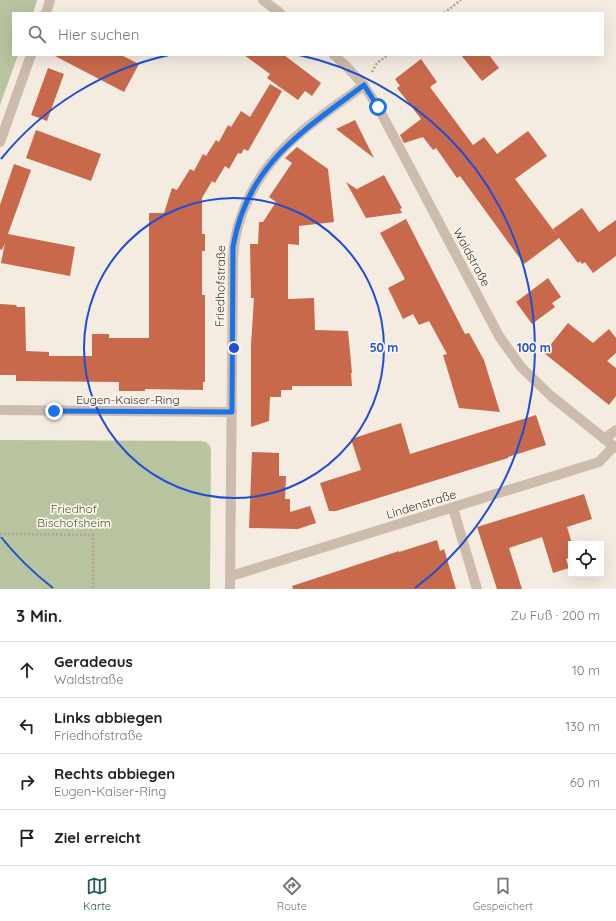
<!DOCTYPE html>
<html lang="de">
<head>
<meta charset="utf-8">
<style>
	body { margin:0; font-family:Quicksand,sans-serif; background:#f2f2f2; color:#222 }
	.controls { position:absolute; right:12px; bottom:12px; display:grid; overflow:hidden; border-radius:0px; box-shadow:0 4px 16px #0002 }
	.controls button { width:36px; height:36px; display:grid; place-items:center; padding:0; border:0; border-bottom:1px solid #e0e0e0; background:#fff; color:#222; font:20px sans-serif }
	.stop { position:absolute; width:12px; height:12px; margin:-9px; border:3px solid #1a73e8; border-radius:50%; background:#fff }
	.stop.end { background:#1a73e8; border-color:#fff; box-shadow:0 1px 4px #0008 }
	.list { margin:0; padding:0; list-style:none }
	h2 { display:flex; justify-content:space-between; align-items:center; height:52px; margin:0; padding:0 16px; font-size:17px }
	h2 small { font-size:13px; font-weight:400; color:#767676 }
	.list li { display:grid; grid-template-columns:26px 1fr auto; gap:12px; align-items:center; box-sizing:border-box; height:56px; padding:0 16px; border-top:1px solid #e0e0e0 }
	.list b { display:block; font-size:15px; white-space:nowrap }
	.list p { margin:0; font-size:13px; white-space:nowrap; color:#767676 }
	.list em { font-size:13px; font-style:normal; color:#767676 }
	.icon { flex:none; width:22px; height:22px; fill:none; stroke:currentColor; stroke-width:2; stroke-linecap:round; stroke-linejoin:round }
	.map { position:relative; flex:none; width:616px; height:589px; overflow:hidden }
	.search { position:absolute; background:#fff; box-shadow:0 4px 16px #0002; left:12px; right:12px; top:12px; height:44px; display:flex; align-items:center; gap:10px; box-sizing:border-box; padding:0 14px; border-radius:0px; color:#767676; font-size:15px }
	.sheet { height:276px; background:#fff }
	nav { display:flex; justify-content:space-around; align-items:center; box-sizing:border-box; height:56px; border-top:1px solid #e0e0e0; background:#fff; font-size:11px; color:#767676 }
	nav a { display:grid; justify-items:center; gap:2px }
	nav .on { color:#1f5a5e }
	.map>svg:first-child { display:block }
	.green { fill:#b8c4a0 }
	.building { fill:#c8694b }
	.lines { fill:none; stroke-linecap:round; stroke-linejoin:round }
	.path { stroke:#b9a596; stroke-width:2.5; stroke-dasharray:2 2; stroke-linecap:butt }
	.minor { stroke:#cdbbac; stroke-width:10 }
	.route { stroke:#1a73e8; stroke-width:5 }
	.ring { fill:none; stroke:#1d4ed8; stroke-width:2 }
	.labels { text-anchor:middle; dominant-baseline:central; stroke-width:3.5; stroke-linejoin:round; paint-order:stroke }
	.street-label { font-size:12px; fill:#3b302b; stroke:#fbf5ee }
	.park-label { font-size:12px; fill:#4a5a2e; stroke:#fbf5ee }
	.centre { fill:#1d4ed8; stroke:#fbf5ee; stroke-width:2 }
	.ring-label { font-size:12px; text-anchor:middle; font-weight:bold; fill:#1d4ed8; stroke:#fbf5ee; stroke-width:3.5; stroke-linejoin:round; paint-order:stroke }
</style>
</head>
<body>
<div class="map">
<svg width="616" height="589" viewBox="0 0 616 589">
	<rect width="100%" height="100%" fill="#f4ebe1"/>
	<g class="green">
		<polygon points="0,0 37,0 33,13 13,13 13,55 18,55 0,105"/>
		<polygon points="0,440 201,441 206,442 210,446 211,451 210,589 0,589"/>
	</g>
	<g class="building">
		<polygon points="53,55 121,55 139,64 124,92"/>
		<polygon points="244,55 284,55 321,83 312,96 305,91 298,100 267,78 270,74"/>
		<polygon points="461,55 489,55 499,68 482,81"/>
		<polygon points="421,59 437,82 430,87 473,145 484,137 497,154 528,131 547,156 515,179 557,235 553,229 582,208 599,232 616,220 616,256 593,273 585,262 582,264 580,261 578,263 559,238 524,264 460,176 457,178 436,148 433,150 423,137 404,143 400,135 421,119 397,88 400,86 395,79"/>
		<polygon points="48,68 64,74 47,121 31,115"/>
		<polygon points="270,84 282,91 248,151 244,149 241,154 238,153 229,169 225,166 215,183 212,181 202,198 202,234 205,234 205,251 202,251 202,295 205,295 205,382 203,382 203,390 145,389 145,391 119,391 119,382 16,381 16,375 0,375 0,304 16,305 17,307 25,307 26,351 49,352 49,356 92,356 92,334 109,334 109,338 149,338 149,213 164,213 172,188 177,190 190,169 194,171 203,154 206,156 216,140 219,142 228,125 231,127 241,111 250,117"/>
		<polygon points="355,120 374,158 336,129"/>
		<polygon points="36,130 101,154 91,181 26,158"/>
		<polygon points="297,147 328,169 334,222 299,226 299,245 288,244 288,299 314,298 315,330 348,331 352,373 351,373 352,386 292,386 292,390 281,390 281,397 270,397 269,421 251,427 251,345 254,298 251,298 250,244 258,244 259,222 263,222 276,202 269,197 292,163 285,158"/>
		<polygon points="14,164 31,170 8,234 75,247 70,276 1,263 5,243 2,250 0,249 0,205"/>
		<polygon points="384,175 402,208 400,209 402,213 366,218 346,182 358,190 357,189"/>
		<polygon points="406,219 465,334 469,333 484,360 500,412 459,408 443,355 447,354 429,321 419,325 413,314 403,319 388,288 405,279 380,233"/>
		<polygon points="548,278 561,297 552,303 555,307 532,324 516,302"/>
		<polygon points="568,323 593,343 609,329 616,338 616,353 607,361 616,368 616,396 609,405 544,353"/>
		<polygon points="536,415 546,445 508,457 508,458 336,511 329,511 320,483 361,470 351,439 401,423 410,454"/>
		<polygon points="252,452 279,453 279,476 286,476 285,499 290,499 290,512 310,506 316,523 298,529 249,528"/>
		<polygon points="584,494 592,519 567,527 571,540 571,557 566,559 569,568 553,573 542,537 509,548 522,589 497,589 477,527"/>
		<polygon points="437,540 440,551 444,549 456,589 293,589 292,586 399,551 399,552"/>
	</g>
	<g class="lines">
		<g class="path">
			<polyline points="444,13 461,0"/>
			<polyline points="372,72 377,63 388,55"/>
			<polyline points="0,534 93,535 93,589"/>
		</g>
		<g class="minor">
			<polyline points="263,0 280,13"/>
			<polyline points="46,13 50,0"/>
			<path d="M334 55C352 70 366 87 378 107L499 336 521 367 551 396 616 448"/>
			<polyline points="0,142 31,55"/>
			<polyline points="0,410 232,412"/>
			<polyline points="604,439 616,430"/>
			<polyline points="453,508 477,589"/>
			<polyline points="231,576 599,462 614,446"/>
			<path d="M230 589 233 257C235 215 257 174 287 145 310 122 339 104 364 85"/>
		</g>
	</g>
	<g class="lines">
		<path class="route" d="M54 411 232 412 233 247C247 164 303 131 364 85L378 107"/>
	</g>
	<g class="ring">
		<circle cx="234" cy="348" r="150"/>
		<path d="M53 588A300 300 0 0 1 1 537M1 159A300 300 0 0 1 169 55M299 55A300 300 0 0 1 415 588"/>
	</g>
	<g class="labels">
		<g class="street-label">
			<text transform="translate(472 257) rotate(62)">Waldstraße</text>
			<text transform="translate(220 286) rotate(-89)">Friedhofstraße</text>
			<text x="128" y="399">Eugen-Kaiser-Ring</text>
			<text transform="translate(421 504) rotate(-17)">Lindenstraße</text>
		</g>
		<g class="park-label">
			<text x="74" y="508">Friedhof<tspan x="74" dy="14">Bischofsheim</tspan></text>
		</g>
	</g>
	<circle cx="234" cy="348" r="6" class="centre"/>
	<g class="ring-label">
		<text x="384" y="352">50 m</text>
		<text x="534" y="352">100 m</text>
	</g>
</svg>
<div class="controls">
<button><svg class="icon" aria-label="locate" viewBox="0 0 24 24"><circle cx="12" cy="12" r="6"/><path d="M12 2v4M12 18v4M2 12h4M18 12h4"/></svg></button>
</div>
<div class="stop" style="left:378px;top:107px"></div>
<div class="stop end" style="left:54px;top:411px"></div>
<div class="search"><svg class="icon" aria-label="search" viewBox="0 0 24 24"><circle cx="10" cy="10" r="6"/><path d="M15 15l6 6"/></svg>Hier suchen</div>
</div>
<section class="sheet">
<h2>3 Min.<small>Zu Fuß · 200 m</small></h2>
<ul class="list">
<li><svg class="icon" aria-label="ahead" viewBox="0 0 24 24"><path d="M12 20V5M6 11l6-6 6 6"/></svg><div><b>Geradeaus</b><p>Waldstraße</p></div><em>10 m</em></li>
<li><svg class="icon" aria-label="left" viewBox="0 0 24 24"><path d="M17 20v-9H6M10 6l-5 5 5 5"/></svg><div><b>Links abbiegen</b><p>Friedhofstraße</p></div><em>130 m</em></li>
<li><svg class="icon" aria-label="right" viewBox="0 0 24 24"><path d="M7 20v-9h11M14 6l5 5-5 5"/></svg><div><b>Rechts abbiegen</b><p>Eugen-Kaiser-Ring</p></div><em>60 m</em></li>
<li><svg class="icon" aria-label="arrive" viewBox="0 0 24 24"><path d="M6 21V4h12l-3 4 3 4H6"/></svg><div><b>Ziel erreicht</b></div></li>
</ul>
</section>
<nav>
<a class="on"><svg class="icon" aria-label="map" viewBox="0 0 24 24"><path d="M3 6l6-2 6 2 6-2v14l-6 2-6-2-6 2zM9 4v14M15 6v14"/></svg>Karte</a>
<a><svg class="icon" aria-label="directions" viewBox="0 0 24 24"><path d="M12 3l9 9-9 9-9-9zM9 14v-3h6M13 9l2 2-2 2"/></svg>Route</a>
<a><svg class="icon" aria-label="saved" viewBox="0 0 24 24"><path d="M7 4h10v16l-5-4-5 4z"/></svg>Gespeichert</a>
</nav>
</body>
</html>
